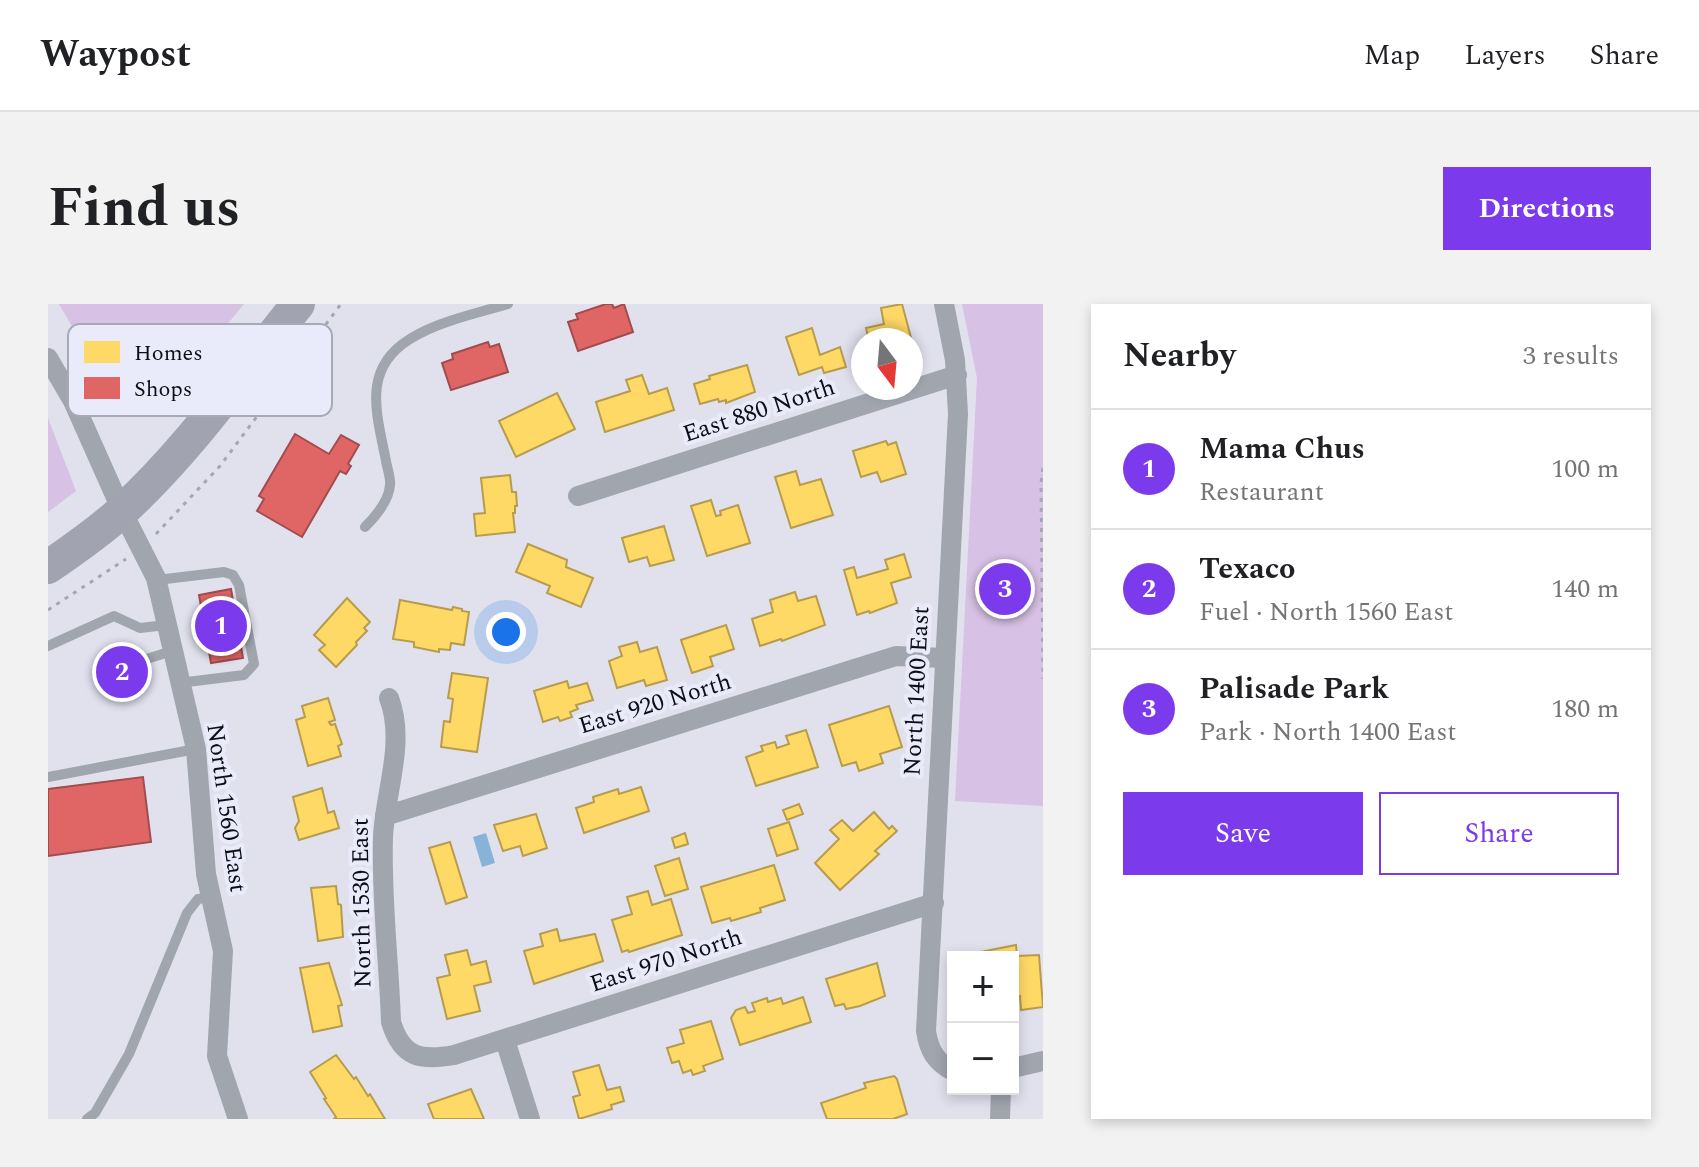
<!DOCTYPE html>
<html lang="en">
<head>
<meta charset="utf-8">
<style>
	body { margin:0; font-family:Spectral,serif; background:#f2f2f2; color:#202124 }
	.controls { position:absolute; right:24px; bottom:24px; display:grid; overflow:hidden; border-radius:0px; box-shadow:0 4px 12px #0003 }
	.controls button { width:72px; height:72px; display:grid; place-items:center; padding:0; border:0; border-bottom:2px solid #e0e0e0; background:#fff; color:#202124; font:40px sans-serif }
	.compass { position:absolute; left:803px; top:24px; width:72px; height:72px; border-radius:50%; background:#fff; box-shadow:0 4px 12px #0003; rotate:164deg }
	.you { position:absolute; left:458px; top:328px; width:28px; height:28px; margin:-20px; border:6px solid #fff; border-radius:50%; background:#1a73e8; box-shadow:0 0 0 12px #1a73e833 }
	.badge { display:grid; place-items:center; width:52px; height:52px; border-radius:50%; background:#7c3aed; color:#fff; font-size:26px; font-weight:700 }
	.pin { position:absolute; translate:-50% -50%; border:4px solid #fff; box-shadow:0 2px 8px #0006 }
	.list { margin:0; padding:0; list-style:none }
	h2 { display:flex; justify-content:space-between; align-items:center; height:104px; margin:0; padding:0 32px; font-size:34px }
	h2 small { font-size:26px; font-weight:400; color:#757577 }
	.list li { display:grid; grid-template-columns:52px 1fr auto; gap:24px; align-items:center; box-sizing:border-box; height:120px; padding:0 32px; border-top:2px solid #e0e0e0 }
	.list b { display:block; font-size:30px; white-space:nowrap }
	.list p { margin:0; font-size:26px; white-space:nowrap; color:#757577 }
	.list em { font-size:26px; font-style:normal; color:#757577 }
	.actions { display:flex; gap:16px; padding:24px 32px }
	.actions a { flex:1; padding:18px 0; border:2px solid #7c3aed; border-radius:0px; text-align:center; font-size:28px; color:#7c3aed }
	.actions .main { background:#7c3aed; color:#fff }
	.map { position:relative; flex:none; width:995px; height:815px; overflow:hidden; border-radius:0px }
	header { display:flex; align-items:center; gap:48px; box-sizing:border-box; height:112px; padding:0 40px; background:#fff; border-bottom:2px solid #e0e0e0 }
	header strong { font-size:38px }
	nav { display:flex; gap:44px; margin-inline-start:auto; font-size:28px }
	.intro { display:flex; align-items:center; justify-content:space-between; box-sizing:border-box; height:192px; padding:0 48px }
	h1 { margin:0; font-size:56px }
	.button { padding:20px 36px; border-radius:0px; background:#7c3aed; color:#fff; font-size:28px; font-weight:700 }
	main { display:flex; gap:48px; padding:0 48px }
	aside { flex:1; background:#fff; border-radius:0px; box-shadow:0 4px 12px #0003 }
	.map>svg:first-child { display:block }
	.green { fill:#d7c1e4 }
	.water { fill:#88b3d9 }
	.homes { fill:#ffd966; stroke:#b79c4e; stroke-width:2 }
	.shops { fill:#e06666; stroke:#a14c4e; stroke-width:2 }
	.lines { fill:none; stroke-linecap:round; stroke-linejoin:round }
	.path { stroke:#a4a7b1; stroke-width:3; stroke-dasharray:4 6; stroke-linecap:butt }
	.service { stroke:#a0a5ae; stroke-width:10 }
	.minor { stroke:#a0a5ae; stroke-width:20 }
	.trunk { stroke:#a1a4b0; stroke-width:34 }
	.labels { text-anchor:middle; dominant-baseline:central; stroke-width:8; stroke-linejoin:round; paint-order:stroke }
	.street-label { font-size:24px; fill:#0e0e15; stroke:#e9ebfb }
	.key { fill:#e9ebfb; stroke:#a7a9b6; stroke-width:2 }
	.key-label { font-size:22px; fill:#0e0e15 }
</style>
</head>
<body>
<header>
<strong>Waypost</strong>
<nav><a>Map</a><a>Layers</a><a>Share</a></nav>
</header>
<div class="intro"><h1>Find us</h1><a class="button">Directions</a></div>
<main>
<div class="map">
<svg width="995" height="815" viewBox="0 0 995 815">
	<rect width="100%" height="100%" fill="#e0e1ed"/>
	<g class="green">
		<polygon points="11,0 196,0 113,101 65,93"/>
		<polygon points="914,0 995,0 995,502 907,497 929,74"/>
		<polygon points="0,114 28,187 0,208"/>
	</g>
	<polygon class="water" points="438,529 447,559 434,563 425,533"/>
	<g class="homes">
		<polygon points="854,0 865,41 863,41 863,36 821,36 818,24 836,20 833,4"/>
		<polygon points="764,24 772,51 792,43 798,63 776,69 774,63 751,71 738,33"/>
		<polygon points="699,61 707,88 678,99 678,96 671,98 670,95 652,100 646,80 662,75 661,72"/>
		<polygon points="594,71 601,90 619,84 626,106 557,128 548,98 582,87 578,76"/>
		<polygon points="509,89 527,125 468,153 451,117"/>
		<polygon points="838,137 840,141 848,138 858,170 833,178 829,168 813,173 805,147"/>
		<polygon points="748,167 752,181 773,175 785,211 743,224 727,173"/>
		<polygon points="462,171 464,188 468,188 469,202 467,202 467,209 465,209 467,228 428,232 426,210 437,209 433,174"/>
		<polygon points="663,196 668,212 673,211 672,207 690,201 702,239 659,252 643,202"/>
		<polygon points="616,222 626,256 602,262 599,253 581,258 574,234"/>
		<polygon points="480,240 519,256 518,263 545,274 533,303 499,289 502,282 468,268"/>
		<polygon points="856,250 863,273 843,279 849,299 822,309 821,307 809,311 796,266 806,263 809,274 840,265 837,256"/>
		<polygon points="747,288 750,297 768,292 777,321 734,337 733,335 712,342 704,315 725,308 722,296"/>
		<polygon points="299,294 322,318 316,324 319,327 308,338 309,341 288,363 271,346 277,341 266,331"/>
		<polygon points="352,296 404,306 405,303 414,305 414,307 421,308 416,341 403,339 402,346 391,345 391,348 366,343 366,338 345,335"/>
		<polygon points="678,321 686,345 662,353 665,362 644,369 633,336"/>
		<polygon points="589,338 592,348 609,343 619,376 598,382 596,376 569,384 561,357 574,352 571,343"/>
		<polygon points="404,369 440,374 429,448 393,443 396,417 402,418 405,395 400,394"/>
		<polygon points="519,377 521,384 539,379 545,396 528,401 530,405 522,408 524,413 512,417 510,413 495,418 486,387"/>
		<polygon points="280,394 287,416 281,418 283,421 287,420 294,440 290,442 293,452 260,462 248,416 257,413 254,402"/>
		<polygon points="841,402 854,443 832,450 835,459 811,467 808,458 794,462 781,421"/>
		<polygon points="758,426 770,463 708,482 698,453 715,447 713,442 727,438 729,444 741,440 738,432"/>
		<polygon points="593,483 601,507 536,529 528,504 546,498 545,493 570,485 571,490"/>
		<polygon points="274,484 280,509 286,507 291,524 251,536 247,524 251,517 245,493"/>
		<polygon points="751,500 755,510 739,516 735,506"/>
		<polygon points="826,508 841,525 844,522 849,527 827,547 831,550 792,586 767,559 791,535 782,526 794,516 805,527"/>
		<polygon points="488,510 499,544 475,552 472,542 455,547 446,521"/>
		<polygon points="741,518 750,545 729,552 720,525"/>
		<polygon points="637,529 640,540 627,544 624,534"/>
		<polygon points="402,538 419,593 398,600 381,544"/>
		<polygon points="631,554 640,585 617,592 607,562"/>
		<polygon points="726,561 737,596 712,604 713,608 683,617 682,614 664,619 653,583"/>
		<polygon points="288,582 290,600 293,601 295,633 270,637 263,584"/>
		<polygon points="600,587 604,601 623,595 634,631 581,648 580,646 574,648 564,616 584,610 579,593"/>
		<polygon points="509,625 512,637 547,630 555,657 486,680 476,647 495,642 492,630"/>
		<polygon points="968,641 969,652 991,651 995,703 973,706 972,692 965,693 965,653 932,653 932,648"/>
		<polygon points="419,646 423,661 438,657 443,678 426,682 432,707 399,715 389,674 402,671 397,651"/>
		<polygon points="281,659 294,701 290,702 294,722 265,728 252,664"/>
		<polygon points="829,659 837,692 812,702 798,705 796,700 787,702 778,675"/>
		<polygon points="755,693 763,718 692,741 683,714 688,706 697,703 700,709 707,707 704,699 719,694 720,698 733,694 735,700"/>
		<polygon points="663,717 675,755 655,762 657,767 645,771 643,766 635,769 631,757 624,759 619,744 636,739 632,726"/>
		<polygon points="288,751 306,775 308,773 320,792 322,790 337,815 286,815 288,813 276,795 278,794 262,768"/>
		<polygon points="551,761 559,786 572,783 576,797 563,801 564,805 531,815 525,793 532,791 525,768"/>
		<polygon points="846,772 849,775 859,810 845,815 779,815 773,799 818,784 816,779"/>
		<polygon points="423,785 436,815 386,815 380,800"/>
	</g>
	<g class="shops">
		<polygon points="558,0 564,0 566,4 576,0 585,28 530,47 520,18 530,15 528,10"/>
		<polygon points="440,38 442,43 451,40 460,68 403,86 394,59 405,55 404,50"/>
		<polygon points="247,130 281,150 293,131 311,141 300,160 303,162 298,170 292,167 254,233 209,207 216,195 211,192"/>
		<polygon points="183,285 195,354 163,359 151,291"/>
		<polygon points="95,473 103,538 0,552 0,485"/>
	</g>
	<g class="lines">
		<g class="path">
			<polyline points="995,164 993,179 995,375"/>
			<polyline points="108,230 172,162 293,0"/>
			<polyline points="0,306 78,255"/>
		</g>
		<g class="service">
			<path d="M317 223C328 212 341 197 342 181 343 174 339 164 338 157 329 110 313 65 362 35 391 17 427 10 460 0"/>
			<polyline points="109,276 176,268 185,271 191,281 206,360 196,371 131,379"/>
			<polyline points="0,342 66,312 92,324 118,321"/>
			<polyline points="73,363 124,347"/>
			<polyline points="0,473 148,445"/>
			<polyline points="39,815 47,809 81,750 139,609 150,595 163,593"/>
		</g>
		<g class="minor">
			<path d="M896 0 907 56 910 110 878 727C881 747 888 758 905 767"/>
			<polyline points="0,54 25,97 74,207 108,274 148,445 158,570 175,647 169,752 190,815"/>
			<polyline points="530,192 909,71"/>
			<path d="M341 394C358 439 337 487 335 533 333 595 341 657 343 718 354 754 373 757 406 751L886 599"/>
			<polyline points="337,512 848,352 896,354"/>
			<polyline points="457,736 482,815"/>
			<polyline points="965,764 995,757"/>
			<polyline points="952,815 953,785"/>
		</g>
		<path class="trunk" d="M0 263C25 246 51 228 74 207 141 146 193 70 250 0"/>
	</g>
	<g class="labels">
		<g class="street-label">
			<text transform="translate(711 107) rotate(-18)">East 880 North</text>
			<text transform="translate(869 387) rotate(-87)">North 1400 East</text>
			<text transform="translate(607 400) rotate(-17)">East 920 North</text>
			<text transform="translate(178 504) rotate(82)">North 1560 East</text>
			<text transform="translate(314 599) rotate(-91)">North 1530 East</text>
			<text transform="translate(618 657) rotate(-18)">East 970 North</text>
		</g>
	</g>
	<rect x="20" y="20" width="264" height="92" rx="12" class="key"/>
	<rect x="36" y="37" width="36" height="22" fill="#ffd966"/>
	<rect x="36" y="73" width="36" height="22" fill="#e06666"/>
	<g class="key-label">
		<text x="86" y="56">Homes</text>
		<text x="86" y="92">Shops</text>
	</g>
</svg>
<div class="controls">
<button>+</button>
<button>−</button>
</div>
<svg class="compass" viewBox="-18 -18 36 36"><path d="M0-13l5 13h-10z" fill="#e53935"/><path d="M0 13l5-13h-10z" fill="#757577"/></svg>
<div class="you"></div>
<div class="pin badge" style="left:173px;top:322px">1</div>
<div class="pin badge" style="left:74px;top:368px">2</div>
<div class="pin badge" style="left:957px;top:285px">3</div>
</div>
<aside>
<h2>Nearby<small>3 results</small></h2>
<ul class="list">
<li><span class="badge">1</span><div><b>Mama Chus</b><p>Restaurant</p></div><em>100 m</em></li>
<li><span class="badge">2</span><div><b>Texaco</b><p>Fuel · North 1560 East</p></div><em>140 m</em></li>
<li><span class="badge">3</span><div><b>Palisade Park</b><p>Park · North 1400 East</p></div><em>180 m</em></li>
</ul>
<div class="actions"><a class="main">Save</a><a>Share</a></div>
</aside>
</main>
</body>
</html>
